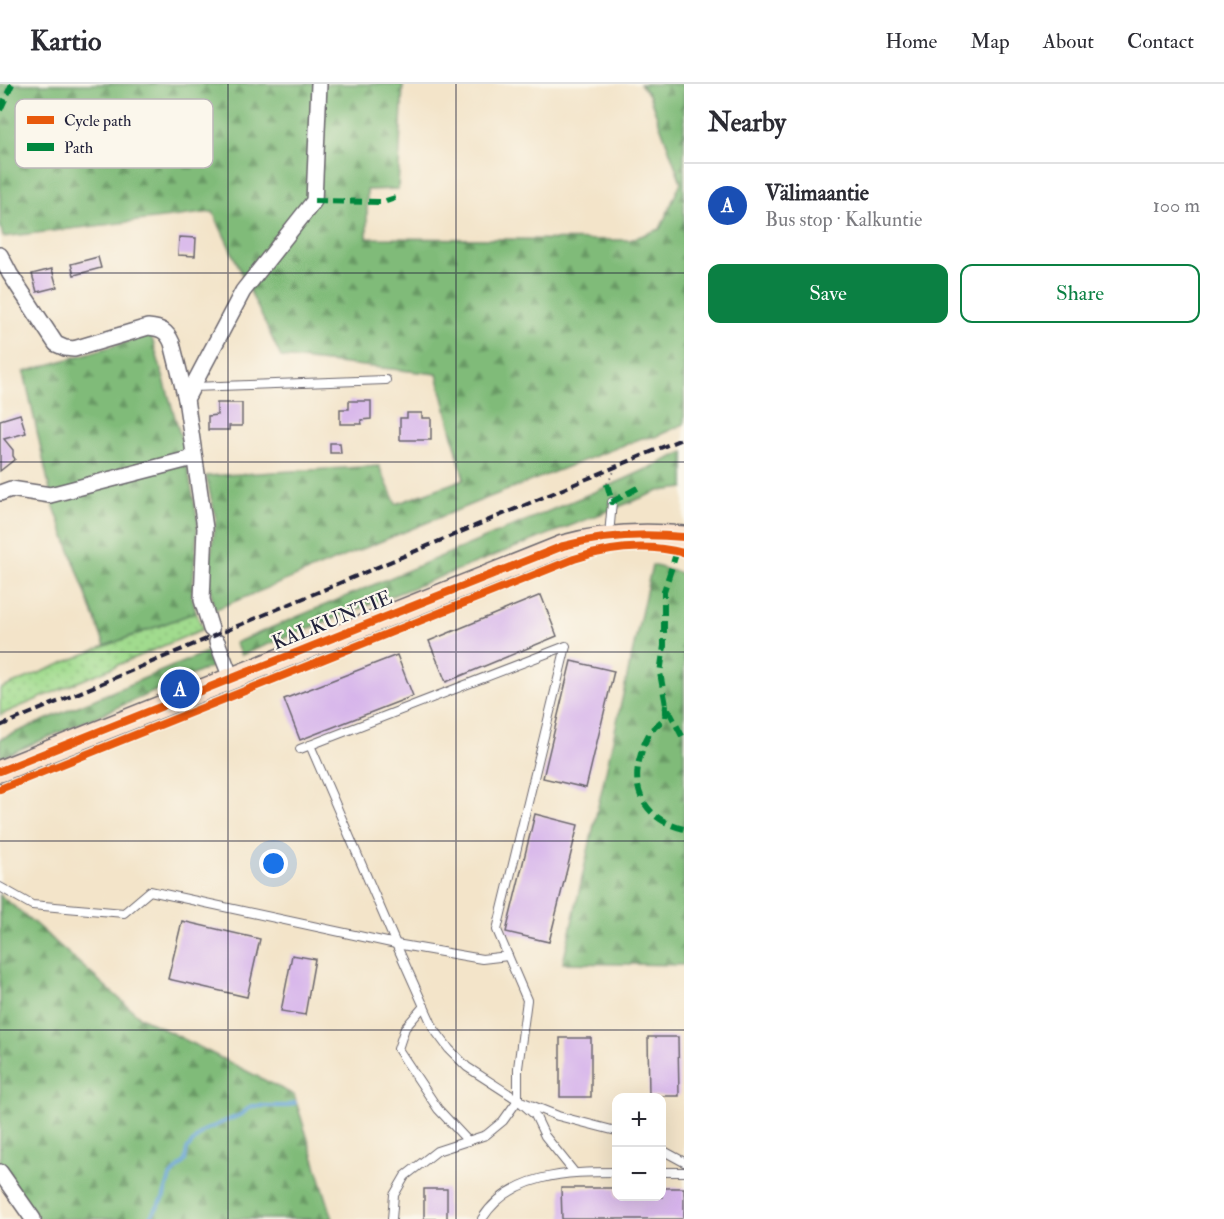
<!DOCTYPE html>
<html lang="en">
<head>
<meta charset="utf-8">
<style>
	body { margin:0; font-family:"IM FELL Double Pica",serif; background:#f2f2f3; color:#2b2b33 }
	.controls { position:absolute; right:18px; bottom:18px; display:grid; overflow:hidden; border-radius:12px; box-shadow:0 6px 24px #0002 }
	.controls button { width:54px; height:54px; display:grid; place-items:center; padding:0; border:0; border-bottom:2px solid #e1e1e2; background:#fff; color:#2b2b33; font:30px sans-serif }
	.you { position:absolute; left:274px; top:780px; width:21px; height:21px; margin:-15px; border:4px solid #fff; border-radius:50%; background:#1a73e8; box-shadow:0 0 0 9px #1a73e833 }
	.badge { display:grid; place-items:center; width:39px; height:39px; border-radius:50%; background:#0b8043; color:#fff; font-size:20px; font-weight:700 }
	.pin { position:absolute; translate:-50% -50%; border:3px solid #fff; box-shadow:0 2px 6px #0006 }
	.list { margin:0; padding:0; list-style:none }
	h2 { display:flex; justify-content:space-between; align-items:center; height:78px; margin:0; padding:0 24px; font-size:26px }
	h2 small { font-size:20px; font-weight:400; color:#7c7c81 }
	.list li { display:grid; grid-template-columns:39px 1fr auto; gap:18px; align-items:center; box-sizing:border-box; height:84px; padding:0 24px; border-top:2px solid #e1e1e2 }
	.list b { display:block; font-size:22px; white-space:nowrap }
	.list p { margin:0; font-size:20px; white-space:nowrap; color:#7c7c81 }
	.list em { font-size:20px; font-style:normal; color:#7c7c81 }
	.actions { display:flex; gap:12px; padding:18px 24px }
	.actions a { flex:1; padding:14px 0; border:2px solid #0b8043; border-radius:12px; text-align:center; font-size:21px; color:#0b8043 }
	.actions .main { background:#0b8043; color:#fff }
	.map { position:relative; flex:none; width:684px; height:1135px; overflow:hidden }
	header { display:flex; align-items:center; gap:36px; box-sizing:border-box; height:84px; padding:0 30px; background:#fff; border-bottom:2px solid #e1e1e2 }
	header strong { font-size:28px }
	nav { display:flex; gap:33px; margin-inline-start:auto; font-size:21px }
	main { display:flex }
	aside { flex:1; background:#fff }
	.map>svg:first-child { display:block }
	.grass { fill:url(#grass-dots); stroke:#627e64; stroke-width:1.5 }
	.forest { fill:url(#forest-firs); stroke:#516e5a; stroke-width:1.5 }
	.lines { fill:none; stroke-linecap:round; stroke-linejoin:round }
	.stream { stroke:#63a2d6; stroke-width:4 }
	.building { fill:#d6b3eb }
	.lane-casing { stroke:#6b666d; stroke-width:10 }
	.street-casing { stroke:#6b666d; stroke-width:18 }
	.secondary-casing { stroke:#6b666d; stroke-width:24 }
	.path { stroke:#6b666d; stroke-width:2; stroke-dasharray:1.5 4.5; stroke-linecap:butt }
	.lane { stroke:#fff; stroke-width:8 }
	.street { stroke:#fff; stroke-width:15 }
	.secondary { stroke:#fce5d0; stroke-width:21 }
	.rail { stroke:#22223b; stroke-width:4; stroke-dasharray:9 4.5; stroke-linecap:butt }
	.quiet { stroke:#00873e; stroke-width:6; stroke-dasharray:12 6; stroke-linecap:butt }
	.cycleway-casing { stroke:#fbf7ec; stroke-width:11 }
	.cycleway { stroke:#e8590c; stroke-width:8 }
	.grid { fill:none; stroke:#22223b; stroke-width:1.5; stroke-opacity:0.55 }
	.labels { text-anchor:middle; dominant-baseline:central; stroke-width:4.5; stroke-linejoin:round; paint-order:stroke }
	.street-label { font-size:20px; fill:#22223b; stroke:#fbf7ec }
	.key { fill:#fbf7ec; stroke:#bab7b7; stroke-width:1.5 }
	.key-label { font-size:16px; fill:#22223b }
</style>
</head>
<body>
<header>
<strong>Kartio</strong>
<nav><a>Home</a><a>Map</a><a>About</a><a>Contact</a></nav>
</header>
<main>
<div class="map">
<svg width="684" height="1135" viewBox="0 0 684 1135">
	<defs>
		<pattern id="grass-dots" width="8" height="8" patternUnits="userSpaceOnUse" patternTransform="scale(1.5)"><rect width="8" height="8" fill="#a1db8e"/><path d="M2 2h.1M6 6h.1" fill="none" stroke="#8abc7b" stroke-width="1.8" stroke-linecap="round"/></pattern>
		<pattern id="forest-firs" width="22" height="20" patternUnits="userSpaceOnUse" patternTransform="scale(1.5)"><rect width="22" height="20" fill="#80bb79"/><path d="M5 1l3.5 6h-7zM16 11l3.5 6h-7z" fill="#689864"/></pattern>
	</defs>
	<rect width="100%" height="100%" fill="#fbf7ec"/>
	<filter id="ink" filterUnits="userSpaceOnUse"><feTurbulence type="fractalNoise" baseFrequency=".0167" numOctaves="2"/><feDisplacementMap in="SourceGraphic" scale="12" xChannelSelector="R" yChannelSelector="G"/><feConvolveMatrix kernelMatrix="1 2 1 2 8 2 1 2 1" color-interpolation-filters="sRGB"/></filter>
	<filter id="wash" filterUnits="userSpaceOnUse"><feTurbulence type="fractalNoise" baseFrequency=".008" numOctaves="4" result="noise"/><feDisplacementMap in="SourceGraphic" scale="24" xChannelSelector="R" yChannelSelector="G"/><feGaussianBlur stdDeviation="1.35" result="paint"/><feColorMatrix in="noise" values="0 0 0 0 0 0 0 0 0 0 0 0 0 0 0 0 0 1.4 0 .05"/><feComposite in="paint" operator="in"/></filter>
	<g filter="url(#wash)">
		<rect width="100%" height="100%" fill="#f3e4c9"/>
		<polygon class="grass" points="196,528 203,545 0,631 0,605 105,562"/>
		<g class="forest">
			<polygon points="0,0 403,0 398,105 367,106 367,154 630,156 660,145 681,98 649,11 640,0 684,0 684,340 655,353 642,354 482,416 214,526 208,491 216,435 206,392 379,382 396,420 464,395 437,290 281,273 213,128 3,153 0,140"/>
			<polygon points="151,251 183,361 198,437 192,512 196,528 105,562 53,420 24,288"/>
			<polygon points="684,368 684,404 659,407 241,571 235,559 625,395"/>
			<polygon points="652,481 684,490 684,881 563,879"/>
			<polygon points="209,567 218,580 0,674 0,655"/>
			<polygon points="0,811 33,838 140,933 294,1011 333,1135 39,1135 0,1082"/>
		</g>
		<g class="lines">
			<polyline class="stream" points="149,1135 163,1115 170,1093 185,1077 187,1065 203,1047 242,1030 251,1022 286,1022 295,1019"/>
		</g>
		<g id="blocks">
			<g class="building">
				<polygon points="179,153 196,154 195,172 178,171"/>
				<polygon points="98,173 101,184 74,191 71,180"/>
				<polygon points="52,185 57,203 37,208 32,190"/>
				<polygon points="349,317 371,317 371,335 361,336 362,340 340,340 340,325 349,325"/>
				<polygon points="217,319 242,319 242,342 229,342 229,346 208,346 208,332 217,331"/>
				<polygon points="407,329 422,329 422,334 431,334 431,356 400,356 400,334 407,334"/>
				<polygon points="20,330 26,349 4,355 13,366 13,372 15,375 0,387 0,336"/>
				<polygon points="330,359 340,359 341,369 330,369"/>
				<polygon points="541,511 557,552 446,598 429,557"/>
				<polygon points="397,571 413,612 300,656 284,615"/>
				<polygon points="571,577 614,587 586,704 543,694"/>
				<polygon points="535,730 578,741 549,858 506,848"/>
				<polygon points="182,837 260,855 247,913 168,895"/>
				<polygon points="292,871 315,875 305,931 281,927"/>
				<polygon points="648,953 678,953 679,1012 649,1012"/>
				<rect x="560" y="954" width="31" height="59"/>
				<polygon points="561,1104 616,1104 616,1113 662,1113 662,1104 684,1104 684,1135 562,1135"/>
				<rect x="424" y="1105" width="23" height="30"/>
			</g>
		</g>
	</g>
	<g filter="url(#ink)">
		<use href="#blocks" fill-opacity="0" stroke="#6b666d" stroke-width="1.5"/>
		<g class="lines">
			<defs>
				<g id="lane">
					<polyline points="193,303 386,296"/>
					<polyline points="609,451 612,418"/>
					<polyline points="310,661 396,860 434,945 449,965 467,983 518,1016 558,1032 616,1047"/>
					<polyline points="300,665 566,562 497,846 527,916 518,984 518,1016 535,1031 545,1052 574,1088"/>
					<polyline points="0,803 32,821 124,829 150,807 396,860 482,875 508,872"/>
					<polyline points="424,922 405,944 398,965 438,1025 468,1057"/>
					<polyline points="662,1066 684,1078"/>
					<polyline points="662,1088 684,1088"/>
					<polyline points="392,1135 394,1111 405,1092 437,1067 486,1051 503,1037 518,1016"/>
					<path d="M482 1135C511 1089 568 1088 616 1088"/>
				</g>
				<g id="street">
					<path d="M0 171 10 190 56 260 65 264 74 265 148 243C161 244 167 247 172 259L186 315"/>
					<polyline points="0,409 11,405 50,411 193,374"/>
					<polyline points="211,545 202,516 205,444 186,315 243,207 314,117 319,0"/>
					<polyline points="217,558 231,594"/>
					<polyline points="0,1088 33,1135"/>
				</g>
				<path id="secondary" d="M0 687 563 462C603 451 642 449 684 453"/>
			</defs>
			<use href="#lane" class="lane-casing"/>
			<use href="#street" class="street-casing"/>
			<use href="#secondary" class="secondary-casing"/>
			<polyline class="path" points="607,400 616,384"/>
			<use href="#lane" class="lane"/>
			<use href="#street" class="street"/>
			<use href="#secondary" class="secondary"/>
			<polyline class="rail" points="0,642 684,354"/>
			<g class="quiet">
				<polyline points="0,26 12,0"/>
				<polyline points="314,117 383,118 395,114"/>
				<polyline points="607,400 612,418 639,403"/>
				<polyline points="677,467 664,507 664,562 660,589 666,621 684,656"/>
				<path d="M666 621 665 634C661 638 655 642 651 647 645 656 642 666 639 677 631 712 650 737 684 745"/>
			</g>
			<defs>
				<g id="cycleway">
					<path d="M0 687 563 462C603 451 642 449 684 453"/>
					<path d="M0 705 574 475C610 463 646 459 684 469"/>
				</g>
			</defs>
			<use href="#cycleway" class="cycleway-casing"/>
			<use href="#cycleway" class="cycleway"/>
		</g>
	</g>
	<path class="grid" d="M228 0V1135M456 0V1135M0 189H684M0 378H684M0 568H684M0 757H684M0 946H684"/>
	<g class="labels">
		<g class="street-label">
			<text transform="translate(332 536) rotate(-22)">KALKUNTIE</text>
		</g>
	</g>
	<rect x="15" y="15" width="198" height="69" rx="9" class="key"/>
	<rect x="27" y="32" width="27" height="8" fill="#e8590c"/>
	<rect x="27" y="59" width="27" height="8" fill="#00873e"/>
	<g class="key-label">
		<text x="64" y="42">Cycle path</text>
		<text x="64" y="69">Path</text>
	</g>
</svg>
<div class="controls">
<button>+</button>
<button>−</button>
</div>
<div class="you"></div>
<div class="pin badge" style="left:180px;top:605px;background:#1a4fb4">A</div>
</div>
<aside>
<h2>Nearby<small></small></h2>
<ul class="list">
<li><span class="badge" style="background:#1a4fb4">A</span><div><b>Välimaantie</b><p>Bus stop · Kalkuntie</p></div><em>100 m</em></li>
</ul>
<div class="actions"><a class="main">Save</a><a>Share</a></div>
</aside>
</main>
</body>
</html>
